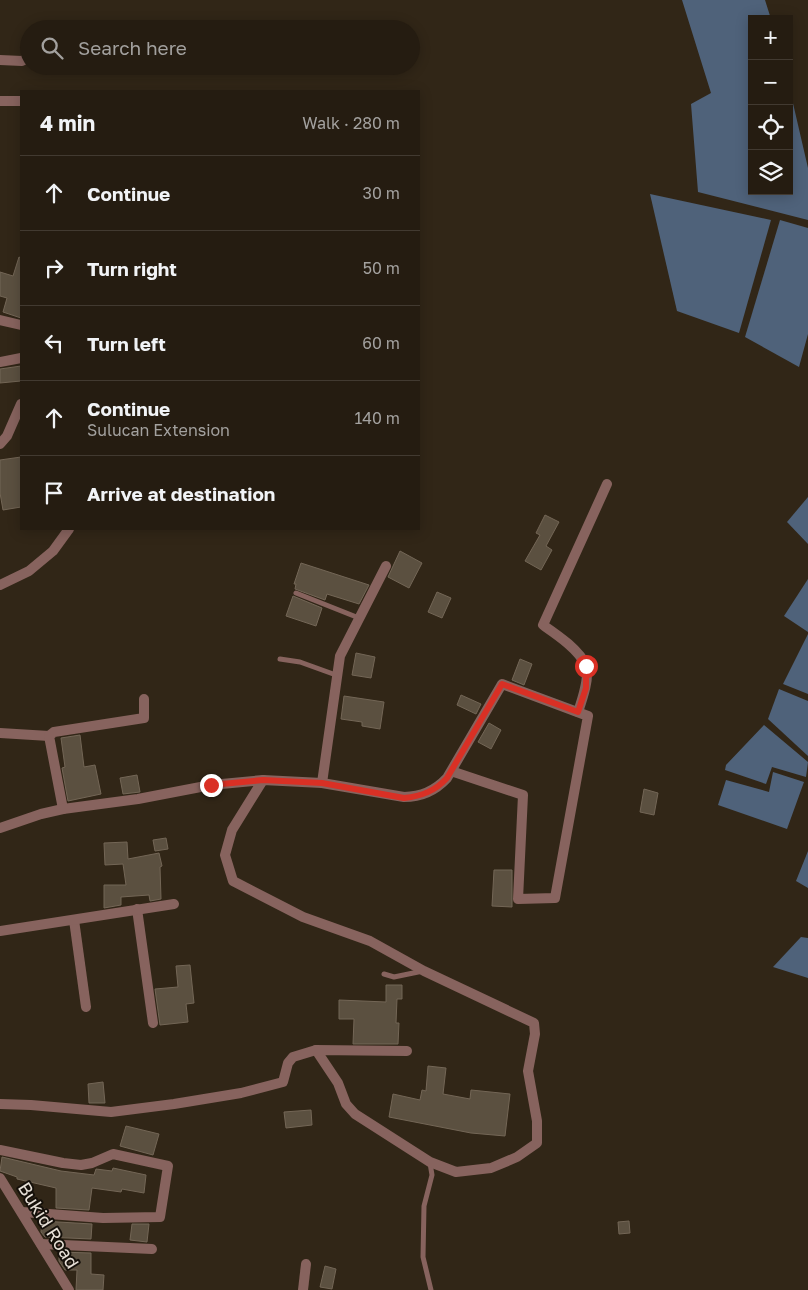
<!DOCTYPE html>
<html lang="en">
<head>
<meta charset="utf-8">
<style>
	body { margin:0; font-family:"Golos Text",sans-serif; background:#31291f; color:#f1f3f6 }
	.controls { position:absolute; right:15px; top:15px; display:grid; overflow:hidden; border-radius:0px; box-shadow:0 2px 12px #0003 }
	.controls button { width:45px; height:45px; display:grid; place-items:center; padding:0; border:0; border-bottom:1px solid #423a31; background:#251c11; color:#f1f3f6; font:25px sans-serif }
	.stop { position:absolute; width:15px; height:15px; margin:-11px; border:4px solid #d93025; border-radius:50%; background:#fff }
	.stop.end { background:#d93025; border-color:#fff; box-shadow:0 1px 5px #0008 }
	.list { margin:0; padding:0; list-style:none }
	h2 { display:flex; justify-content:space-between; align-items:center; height:65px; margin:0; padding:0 20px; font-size:21px }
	h2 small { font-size:16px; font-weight:400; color:#a3a19f }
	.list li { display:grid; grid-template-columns:32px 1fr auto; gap:15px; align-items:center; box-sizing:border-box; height:75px; padding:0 20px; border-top:1px solid #423a31 }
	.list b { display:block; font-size:19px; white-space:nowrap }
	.list p { margin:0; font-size:16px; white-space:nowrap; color:#a3a19f }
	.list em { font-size:16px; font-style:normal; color:#a3a19f }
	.icon { flex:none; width:28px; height:28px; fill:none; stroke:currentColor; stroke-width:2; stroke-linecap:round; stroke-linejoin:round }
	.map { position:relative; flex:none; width:808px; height:1290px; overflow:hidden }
	.search { position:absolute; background:#251c11; box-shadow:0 2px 12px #0003; left:20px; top:20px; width:400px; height:55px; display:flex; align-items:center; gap:12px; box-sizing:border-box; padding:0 18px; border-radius:28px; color:#a3a19f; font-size:19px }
	.panel { position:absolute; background:#251c11; box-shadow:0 2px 12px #0003; left:20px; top:90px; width:400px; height:440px; border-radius:0px }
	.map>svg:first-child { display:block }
	.water { fill:#4f627a }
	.building { fill:#5b5040; stroke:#736656 }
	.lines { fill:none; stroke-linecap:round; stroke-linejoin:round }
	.lane { stroke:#87635e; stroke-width:5 }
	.street { stroke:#87635e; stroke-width:10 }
	.route { stroke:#d93025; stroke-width:6 }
	.labels { text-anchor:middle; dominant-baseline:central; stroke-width:4; stroke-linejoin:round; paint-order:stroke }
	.street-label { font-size:18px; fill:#e7e0d7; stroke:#15100a }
</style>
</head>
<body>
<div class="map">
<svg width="808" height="1290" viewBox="0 0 808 1290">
	<rect width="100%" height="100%" fill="#312617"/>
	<g class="water">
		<polygon points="682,0 765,0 771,19 752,19 752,191 789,191 789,86 808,168 808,220 698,192 691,104 711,93"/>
		<polygon points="650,194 771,220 739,333 677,311"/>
		<polygon points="780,220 808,228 808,334 799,367 745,337"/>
		<polygon points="808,497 808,544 787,522"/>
		<polygon points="808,579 808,632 784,616"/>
		<polygon points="808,634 808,694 783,684"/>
		<polygon points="779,689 808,701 808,756 768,719"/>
		<polygon points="764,725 808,762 806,777 772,767 766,784 725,770 726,765"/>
		<polygon points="773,772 804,782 787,829 718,805 726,780 769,792"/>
		<polygon points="808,851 808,888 796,881"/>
		<polygon points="801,937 808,938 808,978 773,967"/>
	</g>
	<g class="building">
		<polygon points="19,257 21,258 21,318 3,312 7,298 0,296 0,272 13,276"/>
		<polygon points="21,366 21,381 0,383 0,369"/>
		<polygon points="21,457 21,507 3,510 0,493 0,460"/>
		<polygon points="545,515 559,522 546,546 552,550 541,570 525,561 540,535 536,533"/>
		<polygon points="400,551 422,563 409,588 388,577"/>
		<polygon points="301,563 369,585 359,604 327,594 325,600 295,589 296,584 294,584"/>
		<polygon points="437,592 451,598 442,618 428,612"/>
		<polygon points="293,596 322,608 316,626 286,616"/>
		<polygon points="356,653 375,657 371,678 352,675"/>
		<polygon points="520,659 532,664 524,685 512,680"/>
		<polygon points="461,695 481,704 476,714 457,705"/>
		<polygon points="344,696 384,702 380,729 362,726 362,722 341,719"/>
		<polygon points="489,723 501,730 491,749 478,742"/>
		<polygon points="80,735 84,767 95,765 101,794 68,801 62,768 65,767 61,738"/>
		<polygon points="137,775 140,792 123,794 120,778"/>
		<polygon points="644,789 658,793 654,815 640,812"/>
		<polygon points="166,838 168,849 155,851 153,840"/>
		<polygon points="127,842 128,859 159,853 162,866 160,867 161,899 150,901 149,895 121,897 121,905 104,908 104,885 126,885 123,864 105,865 104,843"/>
		<polygon points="494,870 512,870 512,907 492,906"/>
		<polygon points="190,965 194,1003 186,1004 188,1022 160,1025 155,989 178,987 176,966"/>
		<polygon points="386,985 402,985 402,999 397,999 396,1023 399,1023 398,1044 353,1044 354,1019 339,1019 339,1000 386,1002"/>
		<polygon points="428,1066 446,1068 443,1094 470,1099 471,1090 510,1094 505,1136 471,1133 389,1117 393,1094 420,1100 422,1090 426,1091"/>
		<polygon points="103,1082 105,1103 89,1103 88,1084"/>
		<polygon points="311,1110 312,1125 286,1128 284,1112"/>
		<polygon points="126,1126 159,1134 153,1155 120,1146"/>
		<polygon points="2,1157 61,1171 94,1175 96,1169 112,1171 113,1168 146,1175 144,1193 122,1189 121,1192 92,1188 89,1210 56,1208 56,1188 17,1179 17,1177 0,1171"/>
		<polygon points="42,1221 92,1224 91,1239 45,1237 41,1232"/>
		<polygon points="629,1221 630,1233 619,1234 618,1222"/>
		<polygon points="132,1224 149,1224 147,1242 130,1240"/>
		<polygon points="59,1252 91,1253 91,1274 104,1275 103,1290 76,1290 77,1270 65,1270 59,1261"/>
		<polygon points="325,1266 336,1269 332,1289 320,1287"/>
	</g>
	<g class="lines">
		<g class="lane">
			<polyline points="296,593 359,618"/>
			<polyline points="280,659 300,662 336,675"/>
			<polyline points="384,974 394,977 423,971"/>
			<polyline points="430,1163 432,1175 424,1206 423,1257 431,1290"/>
		</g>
		<g class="street">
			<polyline points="0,60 22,61 29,57"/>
			<polyline points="0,101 21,101"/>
			<polyline points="0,320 21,325"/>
			<polyline points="0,362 21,358"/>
			<polyline points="0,444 7,436 21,404"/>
			<polyline points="0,585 29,571 53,551 69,529"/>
			<path d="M578 712C582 700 590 678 586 666 580 650 556 634 543 625L607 484"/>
			<polyline points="0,733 49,736"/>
			<polyline points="263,780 232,830 225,855 233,881 303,917 370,941 424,971 534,1023 535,1034 528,1071 537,1121 537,1143 517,1157 491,1168 456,1172 430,1162 355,1114 346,1104 338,1083 316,1050"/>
			<polyline points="322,783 340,656 386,566"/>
			<polyline points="63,809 49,736 54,732 144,718 144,699"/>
			<path d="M0 828 41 814 63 809 138 799 211 785 263 780 322 783 404 797C422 797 435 791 447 778L502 684 588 716 555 898 518 899 523 795 451 771"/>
			<polyline points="137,909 153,1023"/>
			<polyline points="74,920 86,1007"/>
			<polyline points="0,931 174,904"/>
			<polyline points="0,1104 31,1105 111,1112 174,1104 241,1093 283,1082 288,1063 293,1057 316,1050 407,1051"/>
			<polyline points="0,1150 63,1163 81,1165 92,1163 113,1154 168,1166 160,1217 103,1218 22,1212"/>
			<polyline points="0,1178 69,1290"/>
			<polyline points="41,1244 152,1249"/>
			<polyline points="303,1290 306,1264"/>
		</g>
	</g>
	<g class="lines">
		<path class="route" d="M211 785 263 780 322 783 404 798C422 796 435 791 447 778L502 684 578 712 586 688V666"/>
	</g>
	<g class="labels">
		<g class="street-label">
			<text transform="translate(49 1225) rotate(58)">Bukid Road</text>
		</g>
	</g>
</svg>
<div class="controls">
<button>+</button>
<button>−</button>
<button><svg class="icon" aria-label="locate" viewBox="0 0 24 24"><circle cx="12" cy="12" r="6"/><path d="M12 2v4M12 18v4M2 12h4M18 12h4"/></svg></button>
<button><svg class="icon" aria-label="layers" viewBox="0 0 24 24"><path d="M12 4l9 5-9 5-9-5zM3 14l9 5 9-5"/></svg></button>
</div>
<div class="stop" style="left:586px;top:666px"></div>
<div class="stop end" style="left:211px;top:785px"></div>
<div class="search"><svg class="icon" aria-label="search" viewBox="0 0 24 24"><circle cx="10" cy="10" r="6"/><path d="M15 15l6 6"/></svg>Search here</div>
<section class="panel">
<h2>4 min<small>Walk · 280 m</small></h2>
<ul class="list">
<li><svg class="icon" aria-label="ahead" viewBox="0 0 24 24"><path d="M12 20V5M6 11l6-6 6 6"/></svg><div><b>Continue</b></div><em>30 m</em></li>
<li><svg class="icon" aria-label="right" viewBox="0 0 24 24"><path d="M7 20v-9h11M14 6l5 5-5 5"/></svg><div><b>Turn right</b></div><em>50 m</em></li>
<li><svg class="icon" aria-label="left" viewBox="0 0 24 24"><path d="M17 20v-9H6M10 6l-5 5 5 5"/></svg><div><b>Turn left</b></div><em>60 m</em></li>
<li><svg class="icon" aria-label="ahead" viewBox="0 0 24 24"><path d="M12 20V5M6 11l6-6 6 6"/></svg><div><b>Continue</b><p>Sulucan Extension</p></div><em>140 m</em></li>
<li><svg class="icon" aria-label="arrive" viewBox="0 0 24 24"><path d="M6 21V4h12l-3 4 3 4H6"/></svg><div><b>Arrive at destination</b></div></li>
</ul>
</section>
</div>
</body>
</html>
